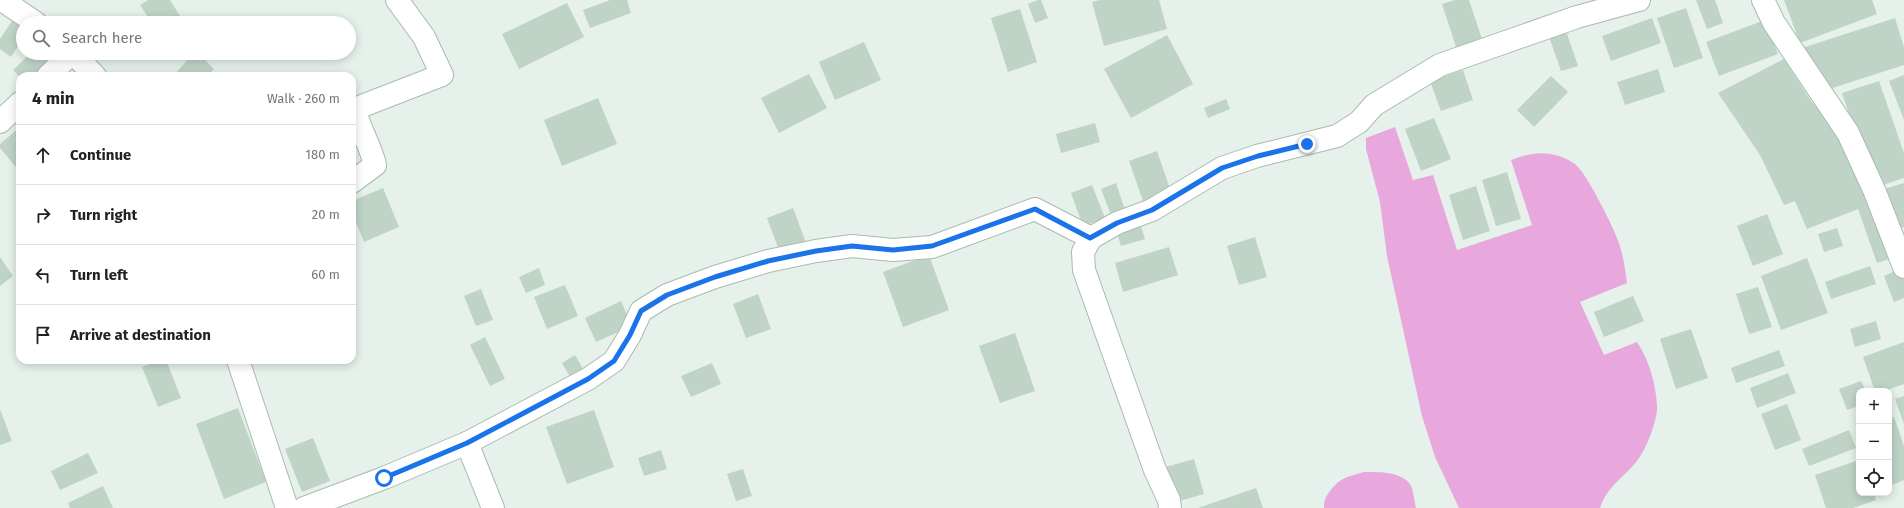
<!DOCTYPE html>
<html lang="en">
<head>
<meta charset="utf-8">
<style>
	body { margin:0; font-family:"Fira Sans",sans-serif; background:#f6f6f6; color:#222 }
	.controls { position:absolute; right:12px; bottom:12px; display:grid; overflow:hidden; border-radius:8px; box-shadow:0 2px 10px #0003 }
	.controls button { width:36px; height:36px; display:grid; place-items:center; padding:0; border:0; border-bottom:1px solid #e0e0e0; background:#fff; color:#222; font:20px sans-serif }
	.stop { position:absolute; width:12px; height:12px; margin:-9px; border:3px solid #1a73e8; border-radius:50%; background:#fff }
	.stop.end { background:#1a73e8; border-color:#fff; box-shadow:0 1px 4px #0008 }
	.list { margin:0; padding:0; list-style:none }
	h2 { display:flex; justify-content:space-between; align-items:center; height:52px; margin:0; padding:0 16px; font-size:17px }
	h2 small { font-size:13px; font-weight:400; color:#767676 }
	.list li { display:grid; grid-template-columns:26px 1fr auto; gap:12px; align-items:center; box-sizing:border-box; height:60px; padding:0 16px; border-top:1px solid #e0e0e0 }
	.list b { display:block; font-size:15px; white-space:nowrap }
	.list em { font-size:13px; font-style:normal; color:#767676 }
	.icon { flex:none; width:22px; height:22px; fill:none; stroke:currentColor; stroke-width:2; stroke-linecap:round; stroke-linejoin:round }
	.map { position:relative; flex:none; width:1904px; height:508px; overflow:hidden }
	.search { position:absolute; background:#fff; box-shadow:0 2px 10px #0003; left:16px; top:16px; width:340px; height:44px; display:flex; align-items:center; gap:10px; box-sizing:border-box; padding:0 14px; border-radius:22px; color:#767676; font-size:15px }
	.panel { position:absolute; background:#fff; box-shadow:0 2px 10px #0003; left:16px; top:72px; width:340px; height:292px; border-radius:12px }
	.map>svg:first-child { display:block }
	.water { fill:#e8a7dd }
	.building { fill:#bfd4c6 }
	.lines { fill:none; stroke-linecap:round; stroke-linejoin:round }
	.minor-casing { stroke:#a9bbb0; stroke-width:24 }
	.minor { stroke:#fff; stroke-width:22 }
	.route { stroke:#1a73e8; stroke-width:5 }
</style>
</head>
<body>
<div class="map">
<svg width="1904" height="508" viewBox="0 0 1904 508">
	<rect width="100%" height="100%" fill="#e5f1ea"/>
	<g class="water">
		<path d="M1395 127 1413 180 1433 175 1457 250 1532 225 1511 160C1529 153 1546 150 1564 158 1569 160 1574 163 1577 166 1587 175 1612 224 1617 238 1623 253 1625 268 1627 283L1580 302 1604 355 1637 342C1649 360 1656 384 1657 406 1658 418 1647 447 1639 458 1627 476 1608 484 1600 508H1459L1435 457 1422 416 1387 256 1380 202 1366 149V138Z"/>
		<path d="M1364 472C1378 472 1403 471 1411 486 1414 493 1414 501 1416 508H1324C1323 496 1335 483 1345 478 1351 475 1358 474 1364 472Z"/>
	</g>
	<g class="building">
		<polygon points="148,0 170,0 180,16 170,23 152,23 140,5"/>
		<polygon points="610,0 627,0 631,13 590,28 583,10"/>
		<polygon points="1038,0 1041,0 1048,18 1035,23 1028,4"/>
		<polygon points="1100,0 1159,0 1167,29 1104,46 1092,2"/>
		<polygon points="1455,0 1469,0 1482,39 1456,47 1442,4"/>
		<polygon points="1696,0 1715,0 1723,23 1707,29"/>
		<polygon points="1784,0 1872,0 1877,14 1800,43"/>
		<polygon points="567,3 584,37 519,69 502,34"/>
		<polygon points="1686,8 1703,58 1674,68 1657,18"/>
		<polygon points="1020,9 1037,62 1008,72 991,18"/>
		<polygon points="1652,18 1661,43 1611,61 1602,36"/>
		<polygon points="1895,18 1904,47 1904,65 1817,93 1802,48"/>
		<polygon points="1765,20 1778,54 1719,76 1706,42"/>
		<polygon points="12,21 23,28 23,38 11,57 0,49 0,39"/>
		<polygon points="1564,25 1578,66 1561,71 1547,31"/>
		<polygon points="1167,35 1193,84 1131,118 1104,69"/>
		<polygon points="864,42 881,80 835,100 819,62"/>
		<polygon points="31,53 42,53 52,64 40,76 19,76 13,70"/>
		<polygon points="194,53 198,53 214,69 207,76 173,76"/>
		<polygon points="1784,59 1811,101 1828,120 1852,157 1892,258 1877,263 1858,209 1807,229 1795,201 1784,205 1760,155 1718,93"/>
		<polygon points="1658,69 1665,92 1625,105 1617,82"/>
		<polygon points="1463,70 1473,100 1441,111 1430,81"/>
		<polygon points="809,74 827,108 779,133 761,98"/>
		<polygon points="1904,75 1904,120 1889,81"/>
		<polygon points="1551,76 1568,92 1534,127 1517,110"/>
		<polygon points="1879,81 1904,153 1904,178 1874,188 1842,93"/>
		<polygon points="598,98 617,144 562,166 544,120"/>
		<polygon points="1226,99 1230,109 1208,118 1204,108"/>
		<polygon points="1434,118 1451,159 1421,171 1405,129"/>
		<polygon points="1095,123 1100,142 1061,153 1056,134"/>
		<polygon points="20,127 20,172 0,148 0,144"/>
		<polygon points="1157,151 1171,192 1143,201 1129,161"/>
		<polygon points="1507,172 1521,219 1496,226 1482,180"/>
		<polygon points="1116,183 1125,210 1111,215 1101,189"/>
		<polygon points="1904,183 1904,227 1897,229 1884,189"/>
		<polygon points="1092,185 1105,218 1083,226 1071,193"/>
		<polygon points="1476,186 1490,231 1463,240 1449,195"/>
		<polygon points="383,188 399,227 364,242 352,212 352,201"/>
		<polygon points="793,208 806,243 780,253 767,218"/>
		<polygon points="1767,214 1783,254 1753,266 1737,226"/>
		<polygon points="1139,220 1145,239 1121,246 1115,227"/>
		<polygon points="1837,228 1843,246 1824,252 1818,234"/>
		<polygon points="1255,237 1267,277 1239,285 1227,246"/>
		<polygon points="1169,247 1178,275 1123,292 1115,263"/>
		<polygon points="929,255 949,310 903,327 883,272"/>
		<polygon points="0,257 13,276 0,286"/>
		<polygon points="1807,258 1828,313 1781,330 1761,276"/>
		<polygon points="1870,266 1876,284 1831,299 1825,282"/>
		<polygon points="539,268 545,285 526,293 519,277"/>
		<polygon points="1900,269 1904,278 1904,298 1894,302 1884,276"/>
		<polygon points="565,285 578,316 547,329 534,297"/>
		<polygon points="1758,287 1772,327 1749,334 1736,294"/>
		<polygon points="481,289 493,320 476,326 464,296"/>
		<polygon points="758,294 771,329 746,338 733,304"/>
		<polygon points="1633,296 1644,321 1604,337 1594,312"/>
		<polygon points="621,301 632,326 596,342 585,318"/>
		<polygon points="1876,321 1881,339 1855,347 1850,329"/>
		<polygon points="1691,329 1708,378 1676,389 1660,339"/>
		<polygon points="1015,333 1035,391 1000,403 979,346"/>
		<polygon points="485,337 505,379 490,386 470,345"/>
		<polygon points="1904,342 1904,384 1884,391 1875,391 1863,357"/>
		<polygon points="1779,350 1785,366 1736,383 1731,368"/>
		<polygon points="575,355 585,372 571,379 562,363"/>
		<polygon points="160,360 166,360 181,398 158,407 142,367"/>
		<polygon points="712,363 721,384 691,397 681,376"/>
		<polygon points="1788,373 1796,393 1757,408 1750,388"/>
		<polygon points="1861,381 1866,391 1859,391 1859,406 1847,410 1839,389"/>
		<polygon points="1904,396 1904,424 1895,399"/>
		<polygon points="1787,404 1801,440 1775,450 1761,414"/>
		<polygon points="238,408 266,482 224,499 196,424"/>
		<polygon points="0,409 12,441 0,445"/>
		<polygon points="594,410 614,467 567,484 546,427"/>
		<polygon points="1894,417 1904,446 1904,480 1889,486 1889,419"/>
		<polygon points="1849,430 1856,448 1809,466 1802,449"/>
		<polygon points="313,438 330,481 302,492 285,449"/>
		<polygon points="661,450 667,469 644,476 638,458"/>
		<polygon points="88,453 98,473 60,490 51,471"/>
		<polygon points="1194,459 1204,494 1165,505 1155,470"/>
		<polygon points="1859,460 1859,493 1874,493 1876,500 1853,508 1826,508 1815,475"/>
		<polygon points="743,469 752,496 736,501 727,474"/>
		<polygon points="103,486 113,508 70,508 68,503"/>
		<polygon points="1256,488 1263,508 1198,508"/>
	</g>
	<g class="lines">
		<defs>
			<g id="minor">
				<polyline points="2,0 36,23"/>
				<polyline points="1763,0 1774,23 1848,133 1875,192 1904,267"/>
				<polyline points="73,53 95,76"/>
				<polyline points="48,76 72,53"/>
				<polyline points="0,122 20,103"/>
				<path d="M352 182 375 165C371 147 361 132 356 114L362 106 442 75 424 37 397 0"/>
				<polyline points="238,360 287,508"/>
				<polyline points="467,443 493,508"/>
				<polyline points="304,508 384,478 467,443 588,379 614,361 630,335 641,311 667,295 715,277 768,261 816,251 852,246 893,250 932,247 1035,209 1091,238"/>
				<polyline points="1170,508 1169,500 1155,470 1084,270 1083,252 1091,238 1117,223 1152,210 1222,168 1257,156 1337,136 1359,122 1374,105 1440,65 1577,17 1639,0"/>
			</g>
		</defs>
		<use href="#minor" class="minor-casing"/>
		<use href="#minor" class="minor"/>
	</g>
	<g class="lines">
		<polyline class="route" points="384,478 467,443 588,379 614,361 630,335 641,311 667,295 715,277 768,261 816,251 852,246 893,250 932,246 1035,209 1090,238 1117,223 1152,210 1222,168 1258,156 1307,144"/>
	</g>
</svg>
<div class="controls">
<button>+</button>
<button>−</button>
<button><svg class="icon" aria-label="locate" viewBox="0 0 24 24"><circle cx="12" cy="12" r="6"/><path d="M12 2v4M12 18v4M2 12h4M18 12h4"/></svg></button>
</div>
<div class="stop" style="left:384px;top:478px"></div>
<div class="stop end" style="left:1307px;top:144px"></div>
<div class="search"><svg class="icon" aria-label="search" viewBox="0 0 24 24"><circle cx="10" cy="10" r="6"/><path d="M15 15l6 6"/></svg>Search here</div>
<section class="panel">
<h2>4 min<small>Walk · 260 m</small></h2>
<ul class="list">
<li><svg class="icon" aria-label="ahead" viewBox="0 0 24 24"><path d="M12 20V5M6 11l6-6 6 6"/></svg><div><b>Continue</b></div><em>180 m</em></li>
<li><svg class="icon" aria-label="right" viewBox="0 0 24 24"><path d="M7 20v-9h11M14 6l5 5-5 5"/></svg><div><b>Turn right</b></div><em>20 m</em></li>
<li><svg class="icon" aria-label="left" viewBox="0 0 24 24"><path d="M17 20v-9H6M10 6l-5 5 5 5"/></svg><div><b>Turn left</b></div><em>60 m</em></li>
<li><svg class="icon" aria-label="arrive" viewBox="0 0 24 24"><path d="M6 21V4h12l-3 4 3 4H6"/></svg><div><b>Arrive at destination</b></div></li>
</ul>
</section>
</div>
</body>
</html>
